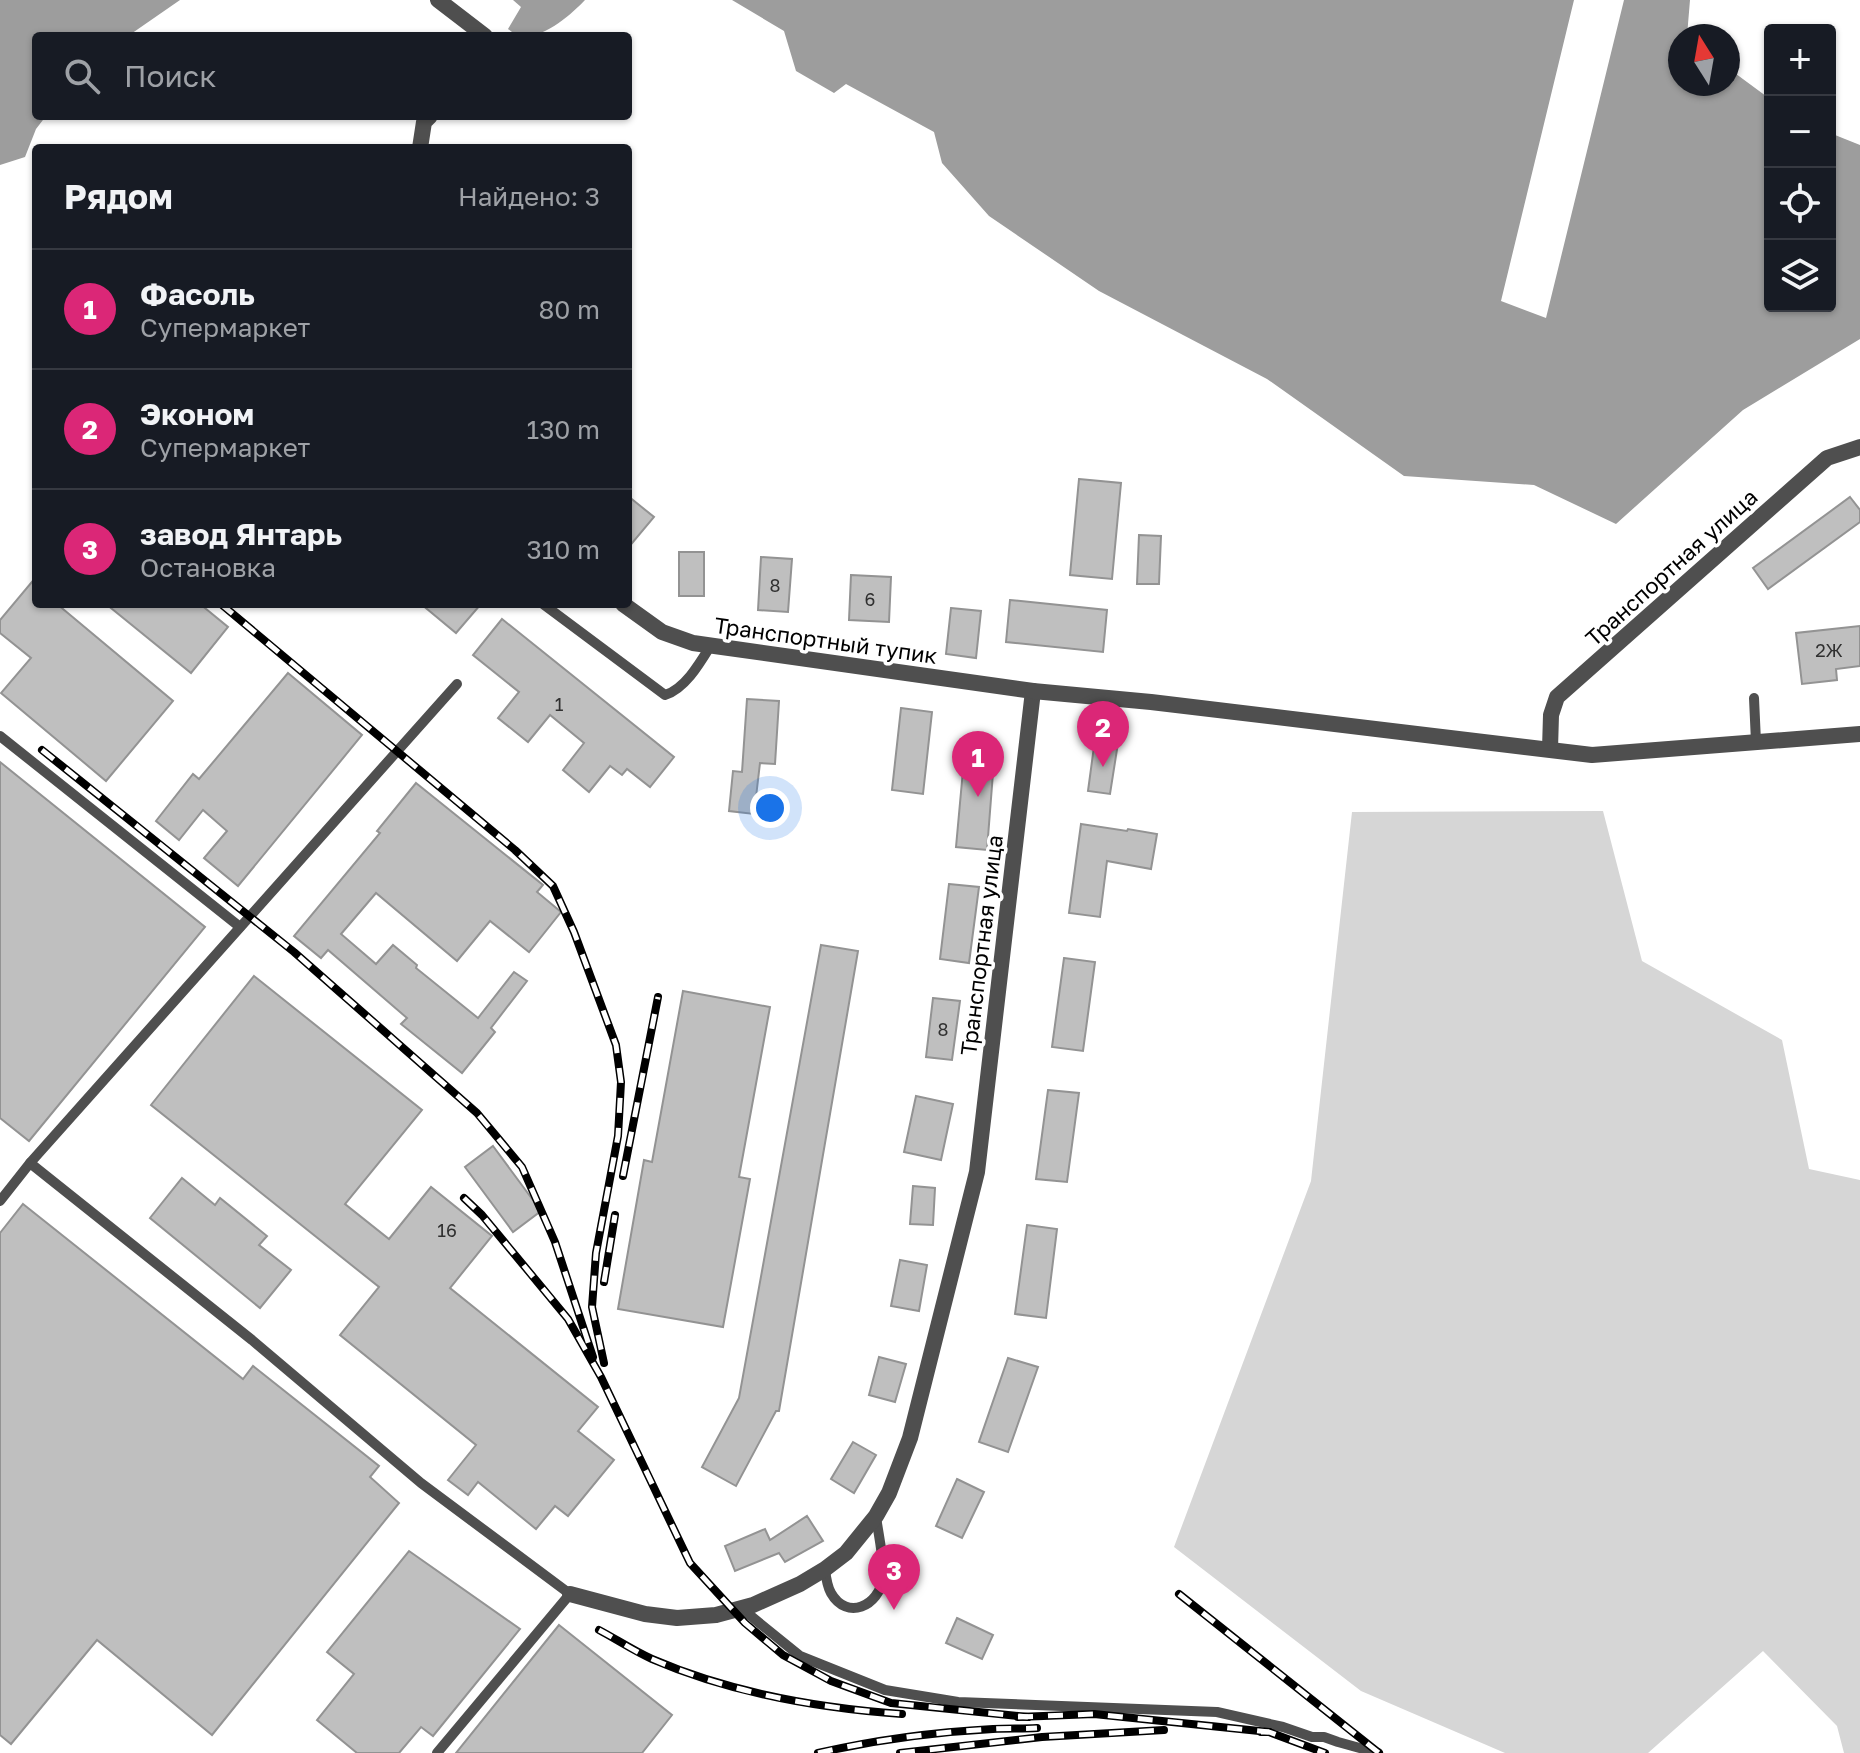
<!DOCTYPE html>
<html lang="ru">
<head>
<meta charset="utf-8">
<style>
	body { margin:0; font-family:"Golos Text",sans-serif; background:#242831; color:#f1f3f6 }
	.controls { position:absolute; right:24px; top:24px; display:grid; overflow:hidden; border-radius:8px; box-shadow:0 2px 6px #0004 }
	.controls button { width:72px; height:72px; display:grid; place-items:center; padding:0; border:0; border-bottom:2px solid #363941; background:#171b24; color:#f1f3f6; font:40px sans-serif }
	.compass { position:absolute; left:1668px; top:24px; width:72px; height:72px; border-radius:50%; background:#171b24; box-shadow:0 2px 6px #0004; rotate:349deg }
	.you { position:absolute; left:770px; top:808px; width:28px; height:28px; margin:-20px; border:6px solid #fff; border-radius:50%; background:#1a73e8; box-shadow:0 0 0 12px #1a73e833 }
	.badge { display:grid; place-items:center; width:52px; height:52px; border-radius:50%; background:#db2777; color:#fff; font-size:26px; font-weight:700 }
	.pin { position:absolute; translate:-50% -66px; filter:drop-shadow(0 2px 4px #0008) }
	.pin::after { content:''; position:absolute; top:42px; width:28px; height:24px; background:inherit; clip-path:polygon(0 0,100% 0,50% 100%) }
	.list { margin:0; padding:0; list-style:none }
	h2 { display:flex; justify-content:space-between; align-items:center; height:104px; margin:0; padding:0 32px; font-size:34px }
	h2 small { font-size:26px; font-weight:400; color:#9ea1a6 }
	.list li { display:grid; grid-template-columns:52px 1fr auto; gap:24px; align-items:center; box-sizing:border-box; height:120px; padding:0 32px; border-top:2px solid #363941 }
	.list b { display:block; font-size:30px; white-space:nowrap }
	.list p { margin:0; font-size:26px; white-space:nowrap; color:#9ea1a6 }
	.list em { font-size:26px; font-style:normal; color:#9ea1a6 }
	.icon { flex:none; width:44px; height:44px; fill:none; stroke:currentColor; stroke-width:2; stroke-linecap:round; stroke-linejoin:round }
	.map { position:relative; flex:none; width:1860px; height:1753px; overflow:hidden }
	.search { position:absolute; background:#171b24; box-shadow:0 2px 6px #0004; left:32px; top:32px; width:600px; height:88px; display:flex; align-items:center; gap:20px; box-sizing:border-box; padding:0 28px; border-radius:8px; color:#9ea1a6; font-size:30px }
	.panel { position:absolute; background:#171b24; box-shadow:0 2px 6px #0004; left:32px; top:144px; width:600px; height:464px; border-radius:8px }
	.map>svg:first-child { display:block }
	.green { fill:#d6d6d6 }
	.water { fill:#9d9d9d }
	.building { fill:#bfbfbf; stroke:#939393; stroke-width:2 }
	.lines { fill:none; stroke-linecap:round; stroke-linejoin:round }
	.service { stroke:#4f4f4f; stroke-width:10 }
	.minor { stroke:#4f4f4f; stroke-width:16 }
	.tertiary { stroke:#4f4f4f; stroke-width:16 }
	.rail-casing { stroke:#000; stroke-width:8 }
	.rail { stroke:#fff; stroke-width:5; stroke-dasharray:15; stroke-linecap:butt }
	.labels { text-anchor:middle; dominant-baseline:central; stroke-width:7; stroke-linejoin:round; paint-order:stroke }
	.number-label { font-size:18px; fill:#303030 }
	.street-label { font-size:22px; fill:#000; stroke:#fff }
</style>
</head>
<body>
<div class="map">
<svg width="1860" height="1753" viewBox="0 0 1860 1753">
	<rect width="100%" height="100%" fill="#fff"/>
	<polygon class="green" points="1603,811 1642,961 1782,1040 1809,1169 1860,1180 1860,1753 1844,1753 1837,1726 1763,1651 1648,1753 1505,1753 1361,1691 1174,1547 1311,1181 1352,812"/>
	<g class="water">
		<polygon points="0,0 180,0 128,36 36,36 36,116 46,116 36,129 25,157 0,165"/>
		<path d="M513 0H585C572 14 540 42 518 36 515 35 511 31 508 29L521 7Z"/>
		<polygon points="732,0 1574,0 1501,301 1546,318 1624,0 1690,0 1687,36 1680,36 1680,84 1728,84 1728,68 1770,99 1770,306 1830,306 1830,133 1860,145 1860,339 1743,410 1616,524 1534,485 1404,476 1267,379 1099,291 989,216 942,163 934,132 846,84 834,93 796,71 784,31"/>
	</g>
	<g class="building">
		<polygon points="1079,479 1121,483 1112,579 1070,575"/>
		<polygon points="628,496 654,517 628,548"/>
		<polygon points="1850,497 1860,510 1860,522 1768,589 1753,568"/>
		<polygon points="1139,535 1161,536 1159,584 1137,584"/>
		<rect x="679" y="552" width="25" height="44"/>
		<polygon points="761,557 792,559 788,612 758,610"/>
		<polygon points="851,575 891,577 889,622 849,620"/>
		<polygon points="36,577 36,604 57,604 173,701 106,781 1,693 31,658 0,633 0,620"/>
		<polygon points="1010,600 1107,610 1103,652 1006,642"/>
		<polygon points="106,604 200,604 228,627 191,673"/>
		<polygon points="421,604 481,604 456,633"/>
		<polygon points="951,608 981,611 976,658 946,654"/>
		<polygon points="502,619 674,757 650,787 627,769 622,775 610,766 589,792 563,770 584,743 550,715 528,742 498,718 519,692 473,655"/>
		<polygon points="1860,626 1860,666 1836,669 1837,680 1802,684 1796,633"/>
		<polygon points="288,673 362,735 238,886 204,858 227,831 203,810 179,840 156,821 193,774 199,779"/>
		<polygon points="747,699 779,701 775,764 760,763 754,814 729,811 733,771 742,772"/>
		<polygon points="901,708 932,712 923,794 892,790"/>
		<polygon points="1095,739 1118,743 1110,794 1088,791"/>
		<polygon points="0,762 205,927 29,1141 0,1118"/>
		<polygon points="963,770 993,773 987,850 956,847"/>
		<polygon points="416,783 543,885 537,892 561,912 529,952 490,921 457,961 376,893 341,934 376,964 393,945 417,965 416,968 478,1018 514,972 527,981 491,1028 495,1032 462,1073 401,1024 407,1018 328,950 321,958 294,936 380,833 377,831"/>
		<polygon points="1081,824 1127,831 1128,829 1157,834 1151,869 1107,861 1100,917 1069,913"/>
		<polygon points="949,884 979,887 969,963 940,959"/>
		<polygon points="821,945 858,951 779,1411 776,1411 736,1486 702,1467 739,1398"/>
		<polygon points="1064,958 1095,962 1083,1051 1052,1047"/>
		<polygon points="254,976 422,1110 345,1204 389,1239 431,1187 492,1236 450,1288 598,1407 578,1431 614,1460 568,1516 555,1506 536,1529 478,1482 468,1495 448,1480 476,1445 340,1335 379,1287 151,1105"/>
		<polygon points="683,991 770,1007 739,1177 750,1179 723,1327 618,1309 644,1160 652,1162"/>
		<polygon points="933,998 960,1001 952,1060 926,1057"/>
		<polygon points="1048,1090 1079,1093 1067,1182 1036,1179"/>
		<polygon points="916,1096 953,1104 941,1160 904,1152"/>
		<polygon points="493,1146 541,1211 513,1232 465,1167"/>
		<polygon points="182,1178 215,1205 220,1198 267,1236 259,1245 291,1270 260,1308 150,1218"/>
		<polygon points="913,1186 935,1188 933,1225 910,1224"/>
		<polygon points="23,1204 243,1379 253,1366 379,1466 370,1477 399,1503 212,1735 97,1640 11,1744 0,1735 0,1233"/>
		<polygon points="1027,1225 1057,1229 1046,1318 1015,1314"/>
		<polygon points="900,1260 927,1265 919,1311 891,1306"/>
		<polygon points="879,1357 906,1364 895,1402 869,1395"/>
		<polygon points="1008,1358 1038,1367 1008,1452 979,1442"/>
		<polygon points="853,1442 876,1455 854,1493 831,1479"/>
		<polygon points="957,1479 984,1492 962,1538 936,1526"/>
		<polygon points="807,1516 823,1541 785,1562 779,1553 735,1571 725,1546 765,1529 770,1540"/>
		<polygon points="409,1551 520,1629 433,1736 421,1727 399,1753 357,1753 317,1720 354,1674 327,1652"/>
		<polygon points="957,1618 993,1635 982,1659 946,1643"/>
		<polygon points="559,1625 672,1715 642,1753 456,1753"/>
	</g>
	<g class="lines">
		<g class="service">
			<path d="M543 604 665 695C685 689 700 663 711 645"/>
			<polyline points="1754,698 1756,742"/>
			<polyline points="0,736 240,927"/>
			<polyline points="30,1163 457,684"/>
			<polyline points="0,1201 30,1163 252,1340 421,1483 570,1594 437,1753"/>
			<path d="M825 1569C826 1578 827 1586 831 1593 847 1621 879 1606 883 1578 885 1565 878 1531 876 1517"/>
			<polyline points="741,1608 800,1656 885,1690 958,1702 1217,1712 1283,1727 1312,1737 1324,1737 1338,1742 1378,1753"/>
		</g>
		<g class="minor">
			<polyline points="438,0 485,36"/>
			<polyline points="420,148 424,122 430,116"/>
			<polyline points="1550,749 1551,715 1557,697 1827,458 1860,447"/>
			<polyline points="570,1594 645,1614 677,1618 716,1615 753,1605 800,1584 825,1569 846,1553 876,1516 889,1493 910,1438 977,1172 1033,691 693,643 662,632 623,604"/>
		</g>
		<polyline class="tertiary" points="1033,691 1151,702 1592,755 1860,734"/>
		<defs>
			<g id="rail">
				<polyline points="221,604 515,850 553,886 574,932 616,1045 621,1082 618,1136 596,1253 592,1307 604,1363"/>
				<polyline points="42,750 294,952 477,1113 522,1167 555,1242 593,1357"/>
				<polyline points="623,1176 658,997"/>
				<polyline points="464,1198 482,1215 568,1319 601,1377 690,1563 745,1623 783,1655 831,1681 891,1703 1028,1717"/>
				<polyline points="604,1282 615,1215"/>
				<polyline points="1179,1594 1379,1753"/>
				<path d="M599 1630C616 1639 634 1651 652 1659 731 1693 817 1708 902 1714"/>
				<polyline points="1018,1717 1094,1714 1269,1732"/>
				<polyline points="1261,1732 1269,1732 1325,1753"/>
				<path d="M818 1753C875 1740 935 1732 993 1729 1008 1728 1022 1729 1037 1728"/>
				<polyline points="900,1753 1042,1737 1164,1730"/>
			</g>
		</defs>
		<use href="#rail" class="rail-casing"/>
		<use href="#rail" class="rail"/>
	</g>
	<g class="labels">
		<g class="number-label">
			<text x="775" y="585">8</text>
			<text x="870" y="599">6</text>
			<text x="1829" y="650">2Ж</text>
			<text x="559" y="704">1</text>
			<text x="943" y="1029">8</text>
			<text x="447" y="1230">16</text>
		</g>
		<g class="street-label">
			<text transform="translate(1671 567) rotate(-42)">Транспортная улица</text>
			<text transform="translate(826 640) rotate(8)">Транспортный тупик</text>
			<text transform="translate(981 945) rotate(-83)">Транспортная улица</text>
		</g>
	</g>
</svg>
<div class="controls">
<button>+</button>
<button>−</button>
<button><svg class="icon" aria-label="locate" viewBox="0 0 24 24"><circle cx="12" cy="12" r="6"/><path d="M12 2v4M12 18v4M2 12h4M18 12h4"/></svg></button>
<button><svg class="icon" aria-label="layers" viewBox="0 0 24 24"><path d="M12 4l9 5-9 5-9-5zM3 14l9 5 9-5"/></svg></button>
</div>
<svg class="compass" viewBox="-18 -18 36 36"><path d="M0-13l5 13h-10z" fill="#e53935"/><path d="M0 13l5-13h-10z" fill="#9ea1a6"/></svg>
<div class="you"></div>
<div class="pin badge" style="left:978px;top:797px">1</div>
<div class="pin badge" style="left:1103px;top:767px">2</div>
<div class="pin badge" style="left:894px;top:1610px">3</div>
<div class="search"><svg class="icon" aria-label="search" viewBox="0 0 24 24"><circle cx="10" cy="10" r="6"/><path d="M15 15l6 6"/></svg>Поиск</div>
<section class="panel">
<h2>Рядом<small>Найдено: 3</small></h2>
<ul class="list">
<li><span class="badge">1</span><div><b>Фасоль</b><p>Супермаркет</p></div><em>80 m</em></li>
<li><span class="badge">2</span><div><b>Эконом</b><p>Супермаркет</p></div><em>130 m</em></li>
<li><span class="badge">3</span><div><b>завод Янтарь</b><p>Остановка</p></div><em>310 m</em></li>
</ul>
</section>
</div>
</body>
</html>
